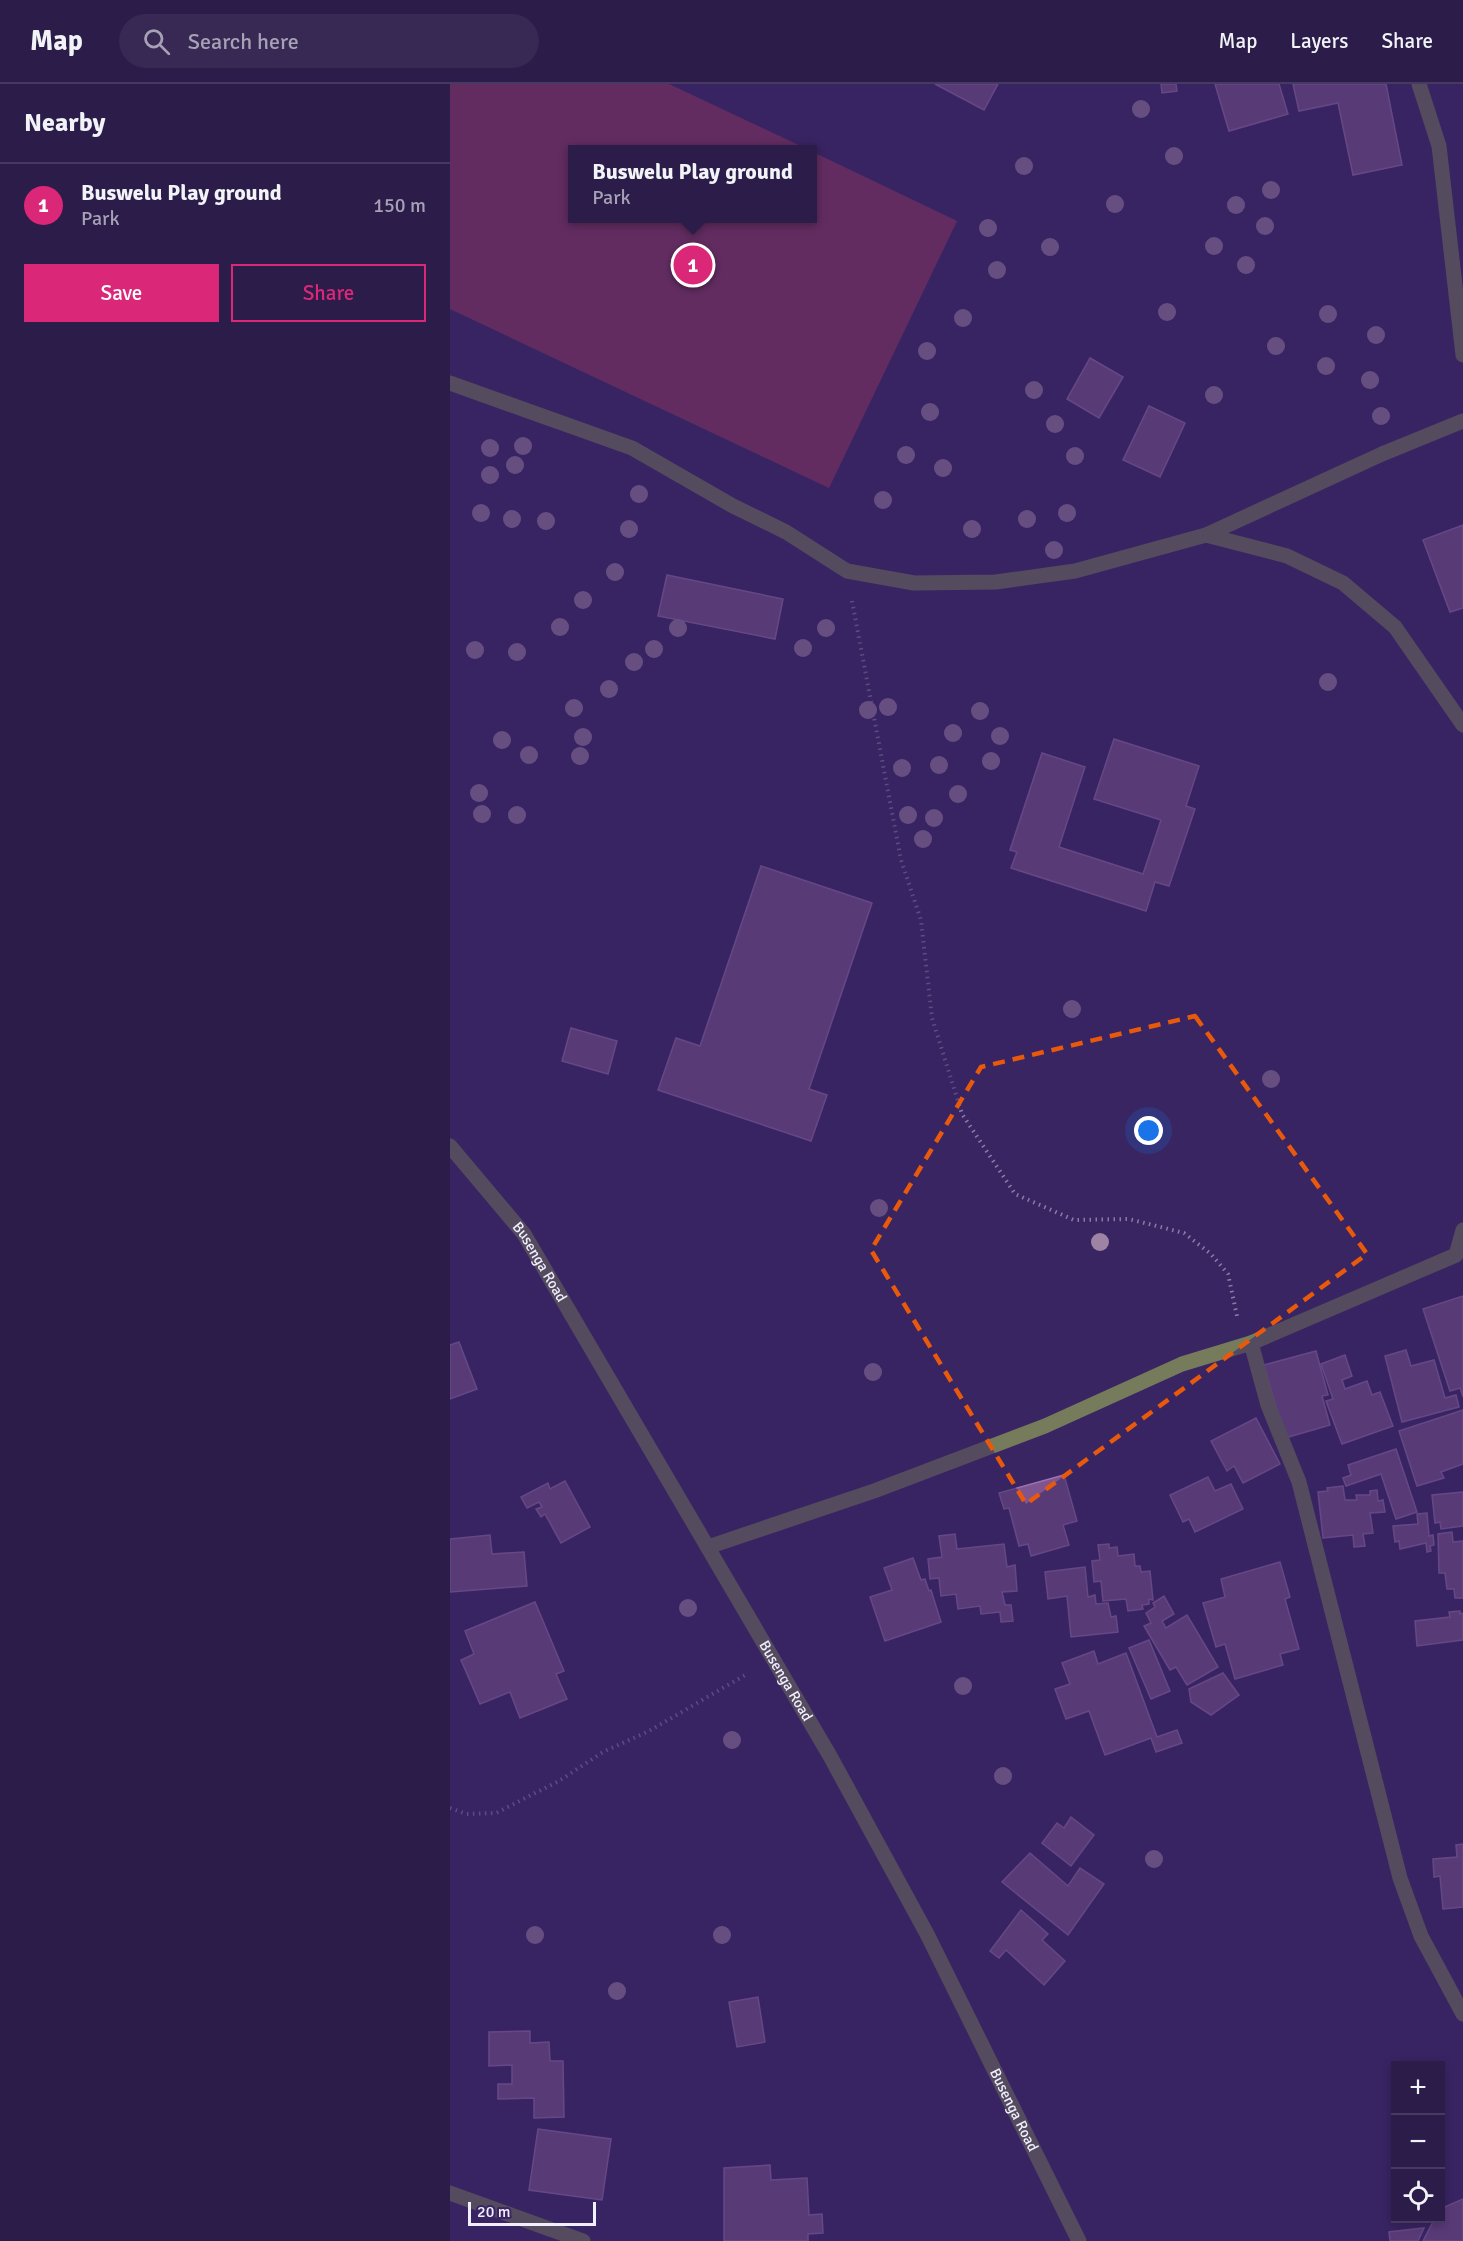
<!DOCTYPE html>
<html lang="en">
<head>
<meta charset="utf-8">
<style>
	body { margin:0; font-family:Signika,sans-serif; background:#372954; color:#f1f3f6 }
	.controls { position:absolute; right:18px; bottom:18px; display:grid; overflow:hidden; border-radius:0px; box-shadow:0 3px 9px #0003 }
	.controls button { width:54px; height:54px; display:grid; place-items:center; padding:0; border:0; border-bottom:2px solid #473a62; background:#2b1c4a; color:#f1f3f6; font:30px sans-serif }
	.scale { position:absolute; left:18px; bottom:15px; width:128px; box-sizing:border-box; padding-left:6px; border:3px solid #f1eefd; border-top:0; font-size:16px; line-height:21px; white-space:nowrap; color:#f1eefd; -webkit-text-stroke:4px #392562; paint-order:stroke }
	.you { position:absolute; left:699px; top:1047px; width:21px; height:21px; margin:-15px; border:4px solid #fff; border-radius:50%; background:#1a73e8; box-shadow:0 0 0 9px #1a73e833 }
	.badge { display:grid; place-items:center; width:39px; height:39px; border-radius:50%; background:#db2777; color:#fff; font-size:20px; font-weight:700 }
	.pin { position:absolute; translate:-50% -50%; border:3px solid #fff; box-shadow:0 2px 6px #0006 }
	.popup { position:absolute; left:118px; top:61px; width:249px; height:78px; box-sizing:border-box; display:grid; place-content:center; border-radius:0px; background:#2b1c4a; filter:drop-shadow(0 2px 4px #0005); font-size:20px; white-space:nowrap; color:#a6a1b5 }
	.popup b { font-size:22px; color:#f1f3f6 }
	.popup::after { content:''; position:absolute; left:50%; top:100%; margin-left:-12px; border:12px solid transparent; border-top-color:#2b1c4a }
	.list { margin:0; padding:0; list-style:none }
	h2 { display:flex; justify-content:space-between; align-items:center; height:78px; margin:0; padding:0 24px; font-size:26px }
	h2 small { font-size:20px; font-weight:400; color:#a6a1b5 }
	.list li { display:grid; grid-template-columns:39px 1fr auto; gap:18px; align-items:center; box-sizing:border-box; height:84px; padding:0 24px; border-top:2px solid #473a62 }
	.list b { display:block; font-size:22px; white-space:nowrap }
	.list p { margin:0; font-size:20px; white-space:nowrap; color:#a6a1b5 }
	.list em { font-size:20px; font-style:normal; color:#a6a1b5 }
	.actions { display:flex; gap:12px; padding:18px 24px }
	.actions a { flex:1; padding:14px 0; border:2px solid #db2777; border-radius:0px; text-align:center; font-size:21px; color:#db2777 }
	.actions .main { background:#db2777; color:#fff }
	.icon { flex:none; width:33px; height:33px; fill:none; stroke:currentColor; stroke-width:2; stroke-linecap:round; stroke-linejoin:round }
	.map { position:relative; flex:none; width:1013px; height:2157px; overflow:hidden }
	header { display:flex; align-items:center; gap:36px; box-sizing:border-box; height:84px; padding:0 30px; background:#2b1c4a; border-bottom:2px solid #473a62 }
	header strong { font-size:28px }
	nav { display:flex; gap:33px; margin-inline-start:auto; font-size:21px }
	.search { width:420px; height:54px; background:#372954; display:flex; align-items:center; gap:15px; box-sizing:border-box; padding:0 21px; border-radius:33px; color:#a6a1b5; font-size:22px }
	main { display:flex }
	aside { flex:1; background:#2b1c4a }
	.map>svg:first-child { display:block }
	.green { fill:#953661 }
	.building { fill:#7f5591; stroke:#9e72b1; stroke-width:1.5 }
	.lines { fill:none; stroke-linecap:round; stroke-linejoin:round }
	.path { stroke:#897da6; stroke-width:4; stroke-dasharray:1.5 4.5; stroke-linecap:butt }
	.minor { stroke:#767b5b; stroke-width:15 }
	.tree { fill:#9e83a5 }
	.marked { fill:none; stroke:#e8590c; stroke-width:4.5; stroke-dasharray:12 8; stroke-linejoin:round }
	.labels { text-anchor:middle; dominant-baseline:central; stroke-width:5; stroke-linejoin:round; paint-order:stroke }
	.street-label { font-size:15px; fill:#f1eefd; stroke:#392562 }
</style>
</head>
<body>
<header>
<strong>Map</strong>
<div class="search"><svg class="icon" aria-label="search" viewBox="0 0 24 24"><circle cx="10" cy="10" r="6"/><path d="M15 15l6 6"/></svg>Search here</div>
<nav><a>Map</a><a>Layers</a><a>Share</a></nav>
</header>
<main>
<aside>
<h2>Nearby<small></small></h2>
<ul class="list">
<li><span class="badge">1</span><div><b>Buswelu Play ground</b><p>Park</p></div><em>150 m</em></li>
</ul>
<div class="actions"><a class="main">Save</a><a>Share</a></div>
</aside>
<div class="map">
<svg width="1013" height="2157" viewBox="0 0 1013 2157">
	<rect width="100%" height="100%" fill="#392562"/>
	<polygon class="green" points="0,0 219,0 357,65 123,66 123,134 363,134 363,68 507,137 379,404 0,225"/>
	<g class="building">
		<polygon points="485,0 548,0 534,26"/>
		<polygon points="711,0 726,0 727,7 712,9"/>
		<polygon points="765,0 829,0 838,30 779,47"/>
		<polygon points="843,0 936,0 952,81 903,91 888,19 849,27"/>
		<polygon points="640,274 673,293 649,334 617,315"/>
		<polygon points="699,322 735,339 710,393 673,376"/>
		<polygon points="1013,441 1013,524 1000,528 973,456"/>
		<polygon points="217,491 333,515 325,555 208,532"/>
		<polygon points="664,655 749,682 736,722 745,725 719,802 705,798 696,827 561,784 567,768 560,766 592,669 635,683 609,763 693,790 711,736 644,715"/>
		<polygon points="311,782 422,819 359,1005 377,1011 361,1057 208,1006 226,954 250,962"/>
		<polygon points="121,944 167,957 158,990 112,977"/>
		<polygon points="1013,1212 1013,1313 1010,1304 1000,1307 973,1225"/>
		<polygon points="9,1258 27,1305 0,1315 0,1261"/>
		<polygon points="956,1266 961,1282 984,1276 995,1314 1006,1311 1009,1323 952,1338 935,1272"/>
		<polygon points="866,1267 878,1311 872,1312 880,1341 835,1354 814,1281"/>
		<polygon points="895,1271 902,1292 892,1296 895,1305 917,1297 922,1311 930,1308 943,1342 892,1360 876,1317 883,1315 871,1280"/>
		<polygon points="1013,1326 1013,1380 991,1388 994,1394 967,1402 949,1347"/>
		<polygon points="806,1334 830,1380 793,1399 784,1382 777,1387 761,1357"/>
		<polygon points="946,1365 967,1428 946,1435 931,1390 896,1402 893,1394 901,1391 898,1381"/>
		<polygon points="614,1391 627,1437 613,1441 619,1461 581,1472 578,1460 569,1462 559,1424 554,1425 549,1409"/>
		<polygon points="758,1393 765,1407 781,1400 793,1425 745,1448 739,1435 733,1438 720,1411"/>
		<polygon points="115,1397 140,1443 111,1459 95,1430 91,1433 86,1425 92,1423 89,1418 77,1424 71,1413 98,1399 100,1405"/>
		<polygon points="893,1402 895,1416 907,1416 906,1411 920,1411 920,1407 927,1406 928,1417 933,1416 935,1428 920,1429 923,1449 913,1450 915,1462 904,1463 903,1451 873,1454 868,1408 878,1407 877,1404"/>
		<polygon points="1013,1408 1013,1442 991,1445 990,1438 985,1439 982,1411"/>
		<polygon points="977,1429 979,1452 983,1451 984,1461 980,1462 981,1467 977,1468 976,1459 950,1465 949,1457 945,1458 943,1442 968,1440 967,1430"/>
		<polygon points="1002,1448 1003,1458 1013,1457 1013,1514 1005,1514 1004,1505 997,1505 995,1489 989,1489 988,1450"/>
		<polygon points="505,1450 507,1465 554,1460 557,1483 565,1481 567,1507 552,1508 555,1521 561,1521 563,1537 551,1538 550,1528 531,1530 530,1522 508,1525 506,1510 491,1512 489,1494 480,1495 478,1475 492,1473 489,1452"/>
		<polygon points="40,1451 42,1470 74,1468 77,1502 0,1508 0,1455"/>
		<polygon points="659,1460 659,1464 667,1463 668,1472 684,1470 685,1482 690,1482 691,1488 700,1487 703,1516 699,1515 699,1520 692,1521 693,1525 678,1527 676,1515 653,1517 651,1497 644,1498 642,1477 650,1476 648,1461"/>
		<polygon points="463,1474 471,1496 475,1495 479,1507 481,1506 491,1538 435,1557 420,1513 442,1506 434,1484"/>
		<polygon points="830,1478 840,1513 835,1515 849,1565 830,1570 833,1581 785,1595 775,1560 766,1563 753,1519 775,1513 771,1495"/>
		<polygon points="635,1483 638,1513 645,1511 646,1520 658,1519 661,1533 666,1532 668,1548 621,1553 617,1512 598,1515 595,1488"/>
		<polygon points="714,1512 724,1530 712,1537 716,1544 737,1531 768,1583 737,1601 726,1583 720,1586 694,1542 701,1539 696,1529 705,1523 703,1519"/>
		<polygon points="85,1518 114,1587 106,1590 117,1615 70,1634 60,1608 30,1620 11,1576 24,1570 15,1547"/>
		<polygon points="1010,1527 1010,1530 1013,1529 1013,1556 967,1562 965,1537 1000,1533 999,1528"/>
		<polygon points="699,1556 720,1607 701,1615 679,1564"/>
		<polygon points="644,1567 648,1580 676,1569 707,1653 727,1646 732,1659 706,1668 701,1654 655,1671 639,1627 616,1635 605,1605 620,1600 612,1579"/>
		<polygon points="773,1589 789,1611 761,1631 741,1618 739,1605"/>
		<polygon points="621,1733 644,1751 621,1782 592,1759 607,1739 614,1744"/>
		<polygon points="1013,1760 1013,1823 993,1825 990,1792 984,1793 983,1775 1007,1773 1006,1761"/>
		<polygon points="580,1769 618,1802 630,1784 654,1800 618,1851 552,1798"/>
		<polygon points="571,1826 598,1850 592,1856 615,1877 594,1901 556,1866 549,1874 540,1867"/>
		<polygon points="308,1913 315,1958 287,1963 279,1918"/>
		<polygon points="80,1947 80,1959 99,1958 100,1977 113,1977 114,2033 84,2034 84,2014 48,2015 48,2000 62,2000 62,1981 39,1982 39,1948"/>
		<polygon points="88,2045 161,2055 152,2116 79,2106"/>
		<polygon points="320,2081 321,2096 357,2094 359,2131 372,2130 373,2149 358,2150 358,2157 274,2157 274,2084"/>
		<polygon points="1013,2115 1013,2157 973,2157 985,2134 990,2134 990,2125"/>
		<polygon points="974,2144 968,2157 940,2157 939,2148"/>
	</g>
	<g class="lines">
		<g class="path">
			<polyline points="402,517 451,776 471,836 482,934 512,1030 565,1110 624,1136 679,1135 734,1149 761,1170 778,1190 787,1232"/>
			<polyline points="0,1724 16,1730 46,1729 109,1697 153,1668 199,1647 297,1590"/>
		</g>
		<g class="minor">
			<polyline points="969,0 989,62 1013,271"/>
			<polyline points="0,299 182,364 283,422 336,448 397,487 464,499 546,498 625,487 756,451 932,370 1013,337"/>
			<polyline points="756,451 837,472 893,499 945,543 1013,641"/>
			<path id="s1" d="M0 1062 74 1150 380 1672 477 1850 629 2157"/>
			<polyline points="801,1259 818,1321 849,1398 950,1794 971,1852 1013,1930"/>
			<polyline points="258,1463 424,1407 595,1342 732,1280 801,1259 1006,1171 1013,1146"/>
			<polyline points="0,2109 133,2157"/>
		</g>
	</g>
	<g class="tree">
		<circle cx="691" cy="25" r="9"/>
		<circle cx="724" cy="72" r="9"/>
		<circle cx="574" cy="82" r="9"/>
		<circle cx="821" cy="106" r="9"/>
		<circle cx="665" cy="120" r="9"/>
		<circle cx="786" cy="121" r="9"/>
		<circle cx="815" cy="142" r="9"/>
		<circle cx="538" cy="144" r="9"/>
		<circle cx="764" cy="162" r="9"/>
		<circle cx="600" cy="163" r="9"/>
		<circle cx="796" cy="181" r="9"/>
		<circle cx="547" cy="186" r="9"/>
		<circle cx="717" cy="228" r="9"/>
		<circle cx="878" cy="230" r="9"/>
		<circle cx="513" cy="234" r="9"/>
		<circle cx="926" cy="251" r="9"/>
		<circle cx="826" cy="262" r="9"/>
		<circle cx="477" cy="267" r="9"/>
		<circle cx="876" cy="282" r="9"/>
		<circle cx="920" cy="296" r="9"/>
		<circle cx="584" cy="306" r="9"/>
		<circle cx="764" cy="311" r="9"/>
		<circle cx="480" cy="328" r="9"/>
		<circle cx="931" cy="332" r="9"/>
		<circle cx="605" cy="340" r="9"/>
		<circle cx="73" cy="362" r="9"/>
		<circle cx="40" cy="364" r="9"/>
		<circle cx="456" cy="371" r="9"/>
		<circle cx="625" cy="372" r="9"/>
		<circle cx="65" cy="381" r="9"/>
		<circle cx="493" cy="384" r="9"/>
		<circle cx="40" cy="391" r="9"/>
		<circle cx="189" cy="410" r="9"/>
		<circle cx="433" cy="416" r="9"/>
		<circle cx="31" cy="429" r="9"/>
		<circle cx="617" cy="429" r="9"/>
		<circle cx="62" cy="435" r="9"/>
		<circle cx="577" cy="435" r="9"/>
		<circle cx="96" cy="437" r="9"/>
		<circle cx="179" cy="445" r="9"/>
		<circle cx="522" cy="445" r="9"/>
		<circle cx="604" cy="466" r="9"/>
		<circle cx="165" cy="488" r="9"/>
		<circle cx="133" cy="516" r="9"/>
		<circle cx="110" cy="543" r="9"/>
		<circle cx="228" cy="544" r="9"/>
		<circle cx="376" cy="544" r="9"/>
		<circle cx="353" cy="564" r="9"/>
		<circle cx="204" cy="565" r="9"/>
		<circle cx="25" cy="566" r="9"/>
		<circle cx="67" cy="568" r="9"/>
		<circle cx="184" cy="578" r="9"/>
		<circle cx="878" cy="598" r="9"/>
		<circle cx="159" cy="605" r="9"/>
		<circle cx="438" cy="623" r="9"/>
		<circle cx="124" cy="624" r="9"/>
		<circle cx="418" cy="626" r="9"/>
		<circle cx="530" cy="627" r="9"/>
		<circle cx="503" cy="649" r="9"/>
		<circle cx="550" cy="652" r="9"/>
		<circle cx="133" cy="653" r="9"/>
		<circle cx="52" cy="656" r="9"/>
		<circle cx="79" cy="671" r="9"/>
		<circle cx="130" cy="672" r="9"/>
		<circle cx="541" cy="677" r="9"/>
		<circle cx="489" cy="681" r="9"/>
		<circle cx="452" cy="684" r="9"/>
		<circle cx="29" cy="709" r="9"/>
		<circle cx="508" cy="710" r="9"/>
		<circle cx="32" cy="730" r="9"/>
		<circle cx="67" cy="731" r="9"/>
		<circle cx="458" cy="731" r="9"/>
		<circle cx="484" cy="734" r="9"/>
		<circle cx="473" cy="755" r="9"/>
		<circle cx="622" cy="925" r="9"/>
		<circle cx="821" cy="995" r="9"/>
		<circle cx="429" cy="1124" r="9"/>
		<circle cx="650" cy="1158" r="9"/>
		<circle cx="423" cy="1288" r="9"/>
		<circle cx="238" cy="1524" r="9"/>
		<circle cx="513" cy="1602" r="9"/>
		<circle cx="282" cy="1656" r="9"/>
		<circle cx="553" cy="1692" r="9"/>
		<circle cx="704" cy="1775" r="9"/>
		<circle cx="85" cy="1851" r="9"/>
		<circle cx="272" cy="1851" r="9"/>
		<circle cx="167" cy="1907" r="9"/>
	</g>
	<path d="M0 0H1013V2157H0ZM745 932 917 1170 576 1420 421 1166 531 983Z" fill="#392562" fill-opacity=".55" fill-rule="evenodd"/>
	<path class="marked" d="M745 932 917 1170 576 1420 421 1166 531 983Z"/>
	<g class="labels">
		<g class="street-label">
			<text stroke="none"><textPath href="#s1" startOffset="147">Busenga Road</textPath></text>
			<text stroke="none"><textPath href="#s1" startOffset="633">Busenga Road</textPath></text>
			<text stroke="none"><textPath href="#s1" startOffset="1119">Busenga Road</textPath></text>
		</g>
	</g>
</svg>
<div class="controls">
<button>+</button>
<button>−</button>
<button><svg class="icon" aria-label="locate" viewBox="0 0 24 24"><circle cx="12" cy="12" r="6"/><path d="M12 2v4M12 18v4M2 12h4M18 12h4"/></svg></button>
</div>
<div class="scale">20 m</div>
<div class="you"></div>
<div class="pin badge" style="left:243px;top:181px">1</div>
<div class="popup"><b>Buswelu Play ground</b>Park</div>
</div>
</main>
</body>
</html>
